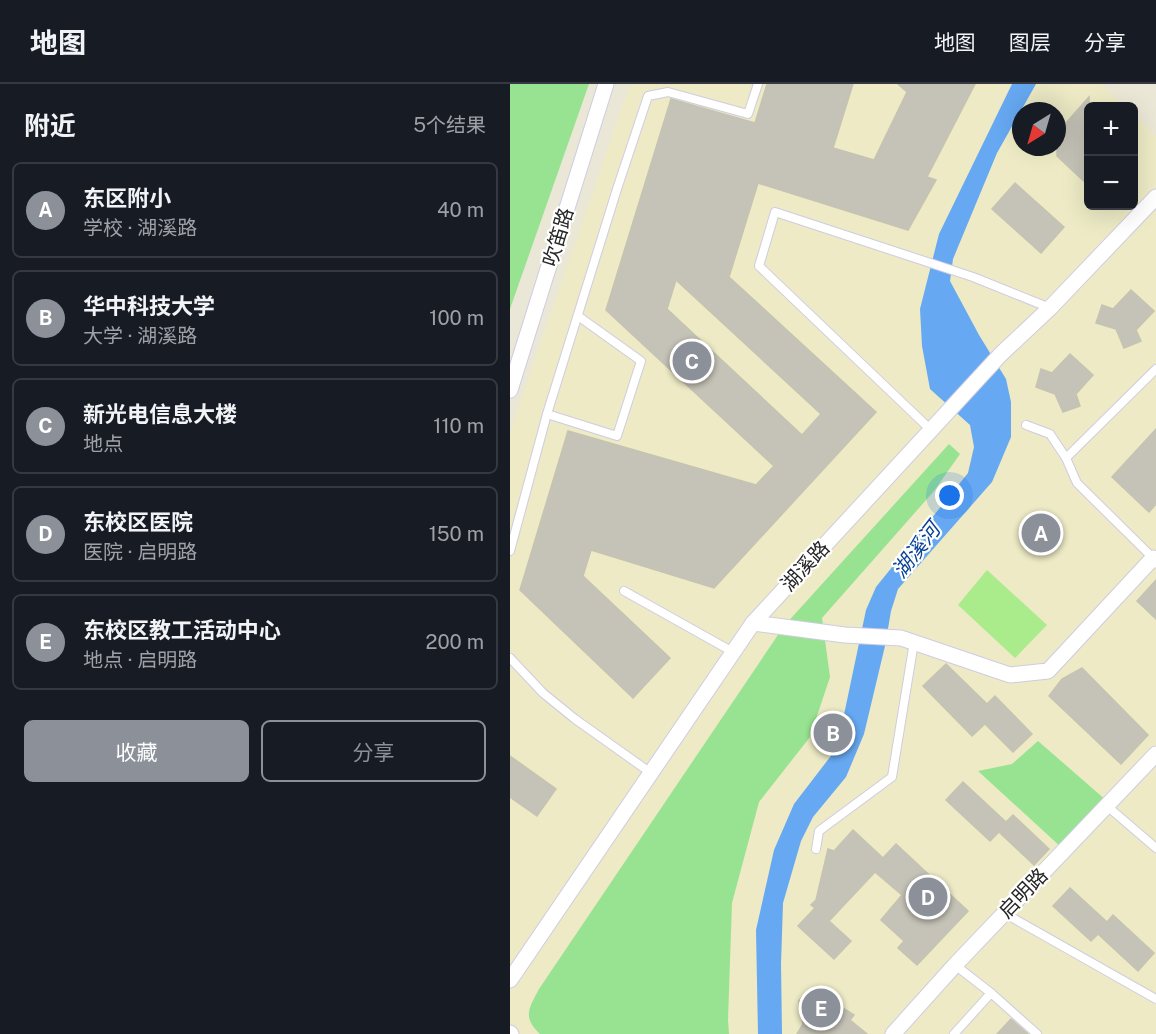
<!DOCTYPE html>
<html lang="zh">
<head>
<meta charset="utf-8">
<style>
	body { margin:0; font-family:"Public Sans","Noto Sans SC",sans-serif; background:#242831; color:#f1f3f6 }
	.controls { position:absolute; right:18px; top:18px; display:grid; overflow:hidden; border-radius:9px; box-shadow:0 6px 24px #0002 }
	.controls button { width:54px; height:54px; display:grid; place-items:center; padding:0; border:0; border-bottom:2px solid #363941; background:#171b24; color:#f1f3f6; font:30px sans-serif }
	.compass { position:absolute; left:502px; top:18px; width:54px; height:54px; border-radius:50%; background:#171b24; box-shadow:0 6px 24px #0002; rotate:217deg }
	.you { position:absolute; left:440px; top:412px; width:21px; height:21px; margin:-15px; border:4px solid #fff; border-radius:50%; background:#1a73e8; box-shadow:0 0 0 9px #1a73e833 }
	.badge { display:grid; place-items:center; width:39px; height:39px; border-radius:50%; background:#8c9099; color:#fff; font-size:20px; font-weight:700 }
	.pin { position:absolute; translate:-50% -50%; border:3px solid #fff; box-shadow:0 2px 6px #0006 }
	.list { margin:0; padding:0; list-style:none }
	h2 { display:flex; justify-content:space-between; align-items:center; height:78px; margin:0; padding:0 24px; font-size:26px }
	h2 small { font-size:20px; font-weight:400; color:#9ea1a6 }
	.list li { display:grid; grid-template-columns:39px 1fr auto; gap:18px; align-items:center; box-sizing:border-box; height:96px; margin:0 12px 12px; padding:0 12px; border:2px solid #363941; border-radius:9px }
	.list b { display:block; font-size:22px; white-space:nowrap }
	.list p { margin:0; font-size:20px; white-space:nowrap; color:#9ea1a6 }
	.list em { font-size:20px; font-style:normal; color:#9ea1a6 }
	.actions { display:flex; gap:12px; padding:18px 24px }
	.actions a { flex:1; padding:14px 0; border:2px solid #8c9099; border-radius:9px; text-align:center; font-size:21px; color:#8c9099 }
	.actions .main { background:#8c9099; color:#fff }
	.map { position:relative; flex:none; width:646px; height:950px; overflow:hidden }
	header { display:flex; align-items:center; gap:36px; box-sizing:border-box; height:84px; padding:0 30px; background:#171b24; border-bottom:2px solid #363941 }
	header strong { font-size:28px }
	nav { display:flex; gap:33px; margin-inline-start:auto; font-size:21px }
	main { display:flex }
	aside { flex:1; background:#171b24 }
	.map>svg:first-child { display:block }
	.education { fill:#edeac5; fill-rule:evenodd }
	.green { fill:#98e391 }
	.pitch { fill:#aaeb8c }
	.water { fill:#66a8f1 }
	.building { fill:#c5c3b7; stroke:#c5c3b1; stroke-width:1.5; fill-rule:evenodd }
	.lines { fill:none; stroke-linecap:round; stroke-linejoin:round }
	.lane-casing { stroke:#cecce1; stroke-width:10 }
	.street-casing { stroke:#cecce1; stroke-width:17 }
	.lane { stroke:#fff; stroke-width:8 }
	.street { stroke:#fff; stroke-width:15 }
	.labels { text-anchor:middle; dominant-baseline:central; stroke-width:4.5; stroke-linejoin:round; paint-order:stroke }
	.street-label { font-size:20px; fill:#272727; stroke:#fff }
	.water-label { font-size:21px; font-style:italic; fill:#0a4297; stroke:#fff }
</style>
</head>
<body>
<header>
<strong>地图</strong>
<nav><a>地图</a><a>图层</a><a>分享</a></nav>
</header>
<main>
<aside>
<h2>附近<small>5个结果</small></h2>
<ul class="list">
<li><span class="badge">A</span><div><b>东区附小</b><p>学校 · 湖溪路</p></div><em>40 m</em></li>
<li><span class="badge">B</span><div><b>华中科技大学</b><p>大学 · 湖溪路</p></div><em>100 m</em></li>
<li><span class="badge">C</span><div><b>新光电信息大楼</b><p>地点</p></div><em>110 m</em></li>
<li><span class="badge">D</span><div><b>东校区医院</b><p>医院 · 启明路</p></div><em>150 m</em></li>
<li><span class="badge">E</span><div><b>东校区教工活动中心</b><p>地点 · 启明路</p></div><em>200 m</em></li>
</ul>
<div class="actions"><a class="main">收藏</a><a>分享</a></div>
</aside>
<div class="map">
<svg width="646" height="950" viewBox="0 0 646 950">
	<rect width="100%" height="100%" fill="#eae7d7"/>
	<path class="education" d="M120 0H591L615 22H578V122H624V30L646 52V950H0V348ZM511 27H547V63H511Z"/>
	<g class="green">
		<polygon points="0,0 79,0 0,225"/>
		<path d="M439 360 450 370 424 407 312 534 320 593 300 653 249 718 222 819 218 936 219 950H30C12 933 19 924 29 905L274 542Z"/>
		<polygon points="528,657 597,717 552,764 468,687 502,680"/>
	</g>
	<polygon class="pitch" points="477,486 537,541 505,574 448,521"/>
	<polygon class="water" points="502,0 526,0 487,69 443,175 440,197 469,251 496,295 501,318 501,353 482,398 388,505 381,527 375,562 354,650 336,693 303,733 291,757 273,819 271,880 272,950 248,950 246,846 264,766 284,720 327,664 356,526 366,503 458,389 464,363 460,341 420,305 412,262 410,225 429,150"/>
	<g class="building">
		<path d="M257 0H343L323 64 364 76 397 8 388 0H465L417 93 426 96 398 146 248 99 219 193 366 328 204 504 81 466 73 492 160 574 123 614 10 506 58 347 246 401 264 382 96 226 161 15 245 39ZM166 196 311 330 292 351 157 225Z"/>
		<polygon points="579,13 579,102 547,72 547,31 556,39"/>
		<polygon points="505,99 554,143 531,169 482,125"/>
		<polygon points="621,206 644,227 626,246 631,257 614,264 606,245 586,239 592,221 603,225"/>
		<polygon points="560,270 583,291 566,310 570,322 553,328 545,310 526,303 531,285 542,289"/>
		<polygon points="646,345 646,420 639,428 602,393"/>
		<polygon points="646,496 646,535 627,517"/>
		<polygon points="436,580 477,620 485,612 522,650 503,668 475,640 462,652 413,602"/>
		<polygon points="572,584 638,651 611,680 539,612 552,595"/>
		<polygon points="0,672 46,705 27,732 0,713"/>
		<polygon points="453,698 496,738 503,731 539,765 524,781 489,748 480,757 436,716"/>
		<polygon points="343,746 373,774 386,760 458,827 407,881 388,864 394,857 371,836 392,811 365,788 319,837 341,857 324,875 288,842 305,824 301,821 306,816 318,765 324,767"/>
		<polygon points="560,804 597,838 603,831 644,869 628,887 588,850 581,857 543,822"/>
		<polygon points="307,908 344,931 340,936 357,950 287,950 293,940 289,917 296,909"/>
		<polygon points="501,935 518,950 487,950"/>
	</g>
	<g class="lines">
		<defs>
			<g id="lane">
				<polyline points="37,330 107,352 131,277 68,232"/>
				<polyline points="516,341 540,350 556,374 567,399 643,474"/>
				<polyline points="421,346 249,182 265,128 463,193 540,224"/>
				<polyline points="556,374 646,285"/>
				<polyline points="0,467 37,330 107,105 138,12 158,8 238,30 248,0"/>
				<polyline points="114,507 223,568"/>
				<polyline points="0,574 33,609 65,635 141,689"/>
				<polyline points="597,722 646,764"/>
				<polyline points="306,765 309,747 382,693 404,558"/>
				<polyline points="494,829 646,915"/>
				<polyline points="445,881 481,909"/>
				<polyline points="444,950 481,909 527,950"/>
			</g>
			<g id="street">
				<polyline points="0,306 96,0"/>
				<polyline points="243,539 335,551 391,554 500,591 538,587 643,474 646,476"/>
				<polyline points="0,896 243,539 491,270 540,224 646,113"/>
				<polyline points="0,949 1,950"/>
				<polyline points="383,950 445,881 646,670"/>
			</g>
		</defs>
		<use href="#lane" class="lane-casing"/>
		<use href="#street" class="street-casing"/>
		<use href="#lane" class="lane"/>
		<use href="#street" class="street"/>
	</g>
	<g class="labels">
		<g class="street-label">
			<text transform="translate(48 153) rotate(-73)">吹笛路</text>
			<text transform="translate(295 482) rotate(-47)">湖溪路</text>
			<text transform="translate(513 809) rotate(-46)">启明路</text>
		</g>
		<g class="water-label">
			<text transform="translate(406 466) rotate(-52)">湖溪河</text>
		</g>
	</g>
</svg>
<div class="controls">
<button>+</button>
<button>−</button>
</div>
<svg class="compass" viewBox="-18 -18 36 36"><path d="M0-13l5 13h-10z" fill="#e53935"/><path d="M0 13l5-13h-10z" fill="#9ea1a6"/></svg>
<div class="you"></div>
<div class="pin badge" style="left:531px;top:449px">A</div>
<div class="pin badge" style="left:323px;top:649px">B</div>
<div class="pin badge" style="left:182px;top:277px">C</div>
<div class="pin badge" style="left:418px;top:813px">D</div>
<div class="pin badge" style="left:311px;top:924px">E</div>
</div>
</main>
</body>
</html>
